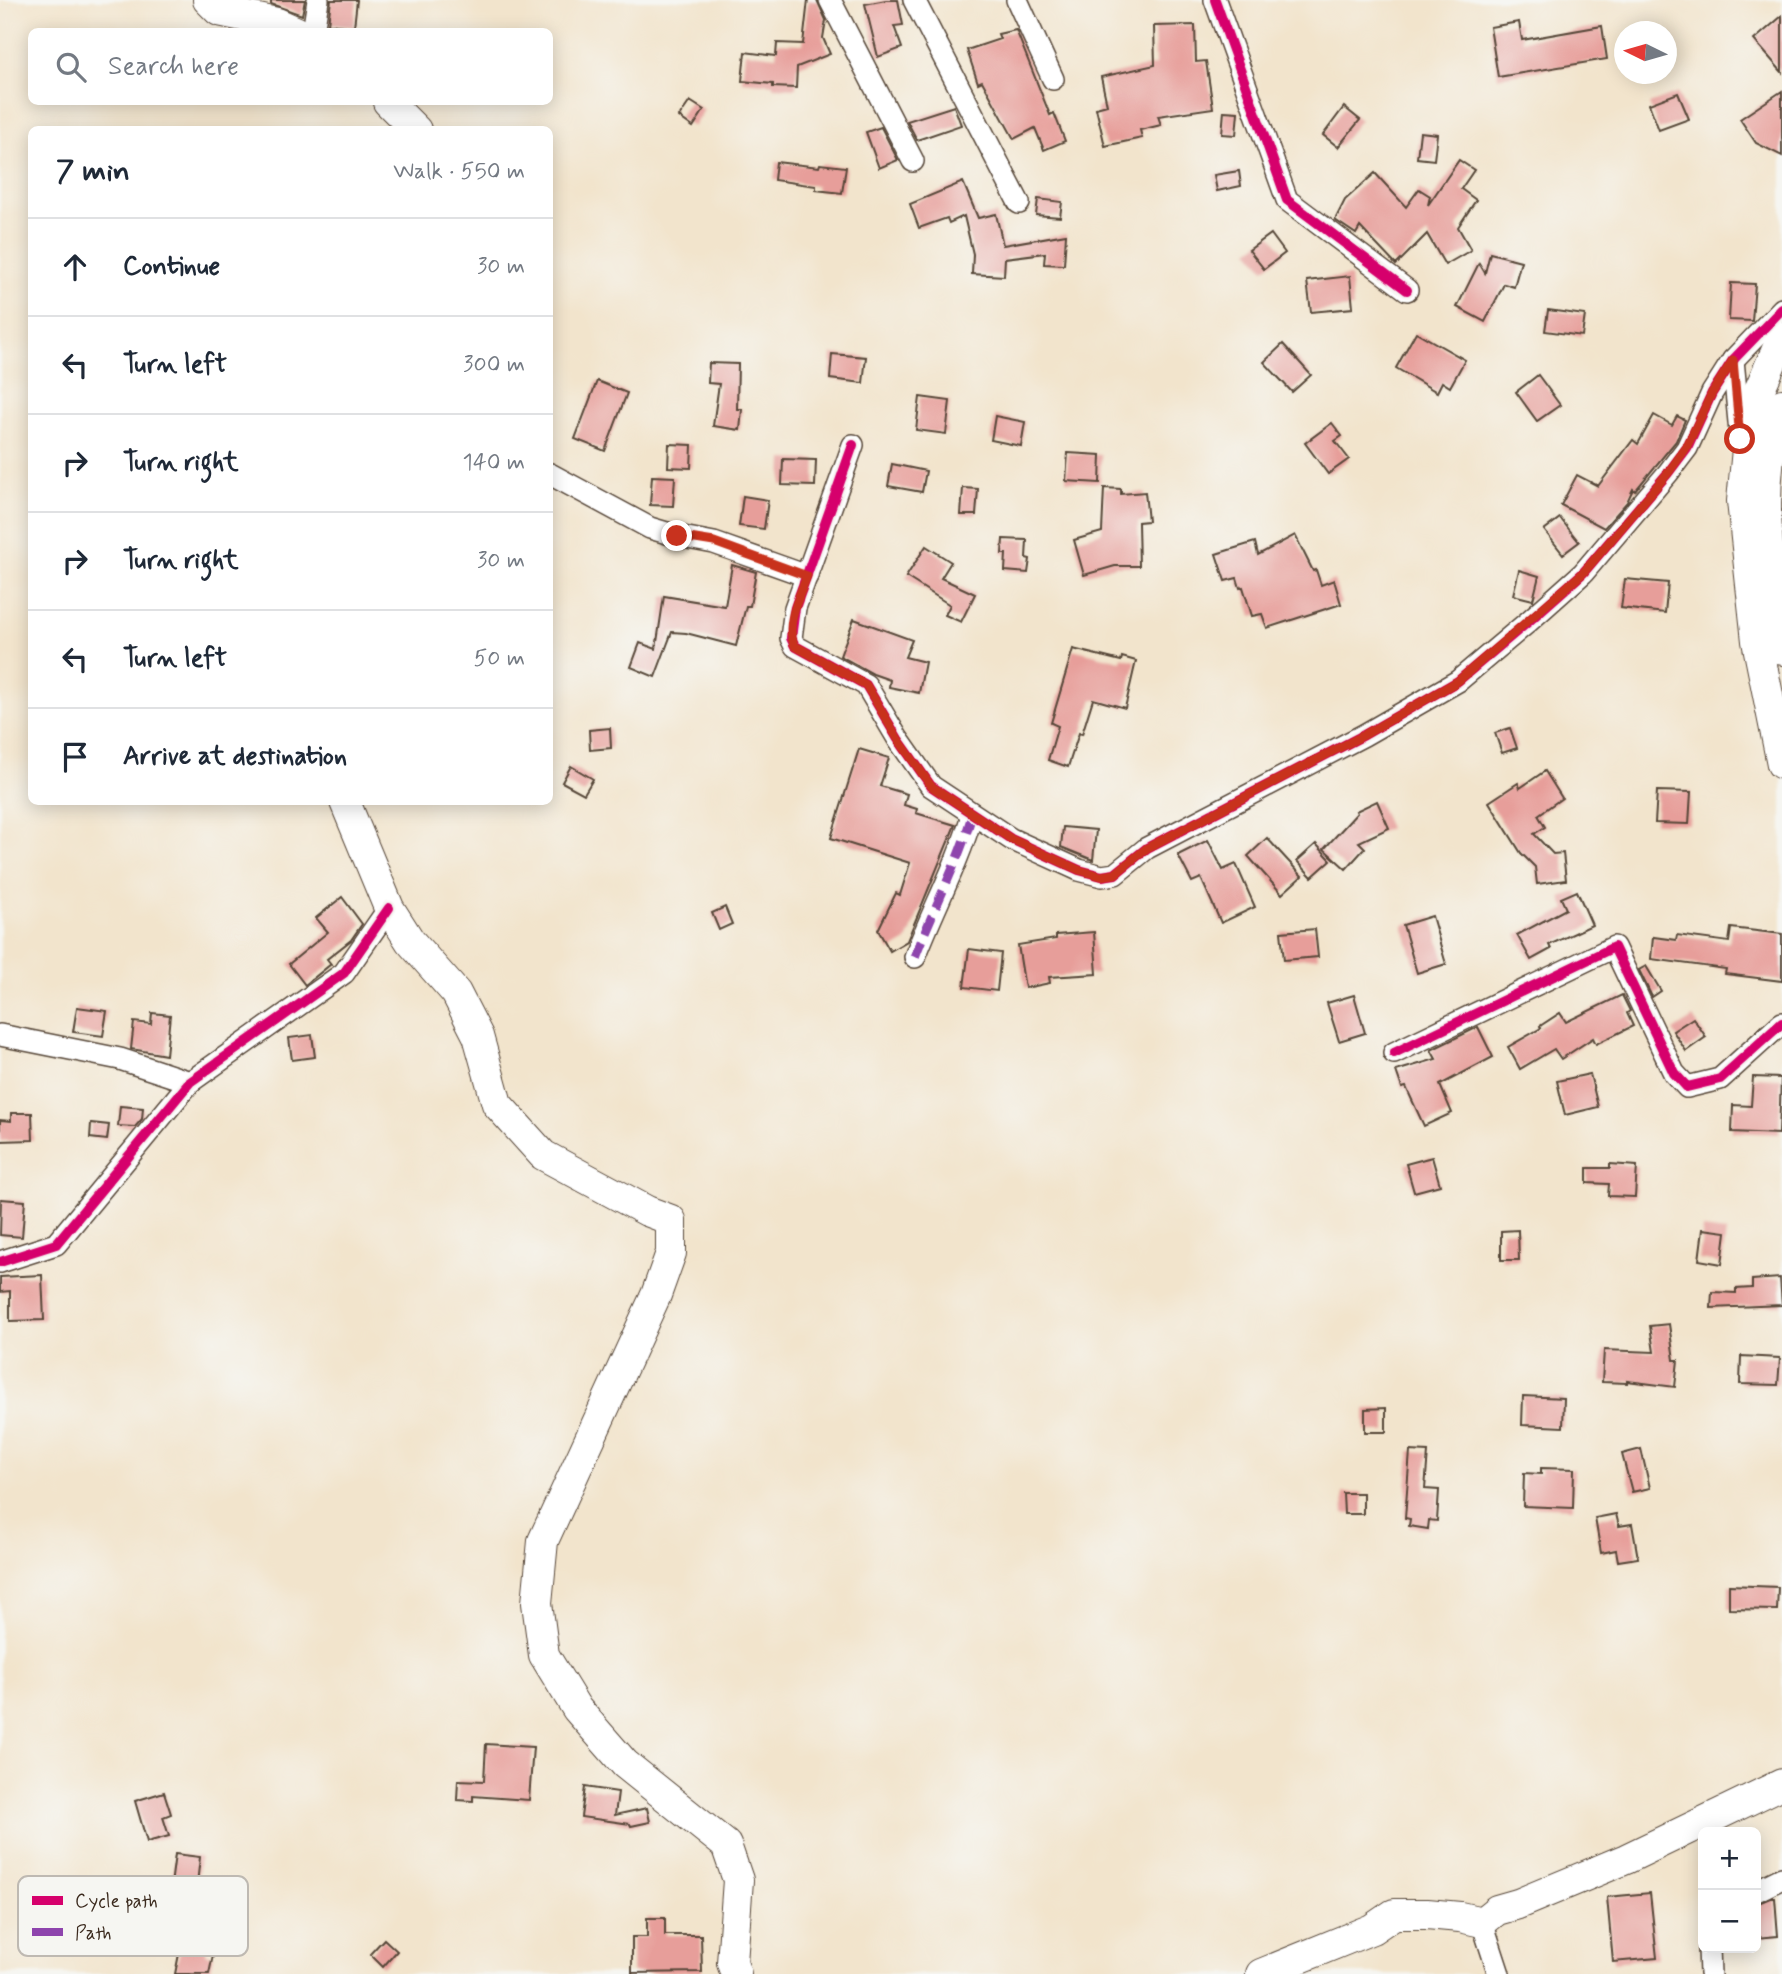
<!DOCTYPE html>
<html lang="en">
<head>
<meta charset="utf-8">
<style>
	body { margin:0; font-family:Mynerve,sans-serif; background:#f2f2f3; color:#1f2937 }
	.controls { position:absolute; right:21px; bottom:21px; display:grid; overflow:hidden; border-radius:10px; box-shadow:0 4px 18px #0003 }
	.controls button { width:63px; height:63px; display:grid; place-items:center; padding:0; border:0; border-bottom:2px solid #e0e1e3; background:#fff; color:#1f2937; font:35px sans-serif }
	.compass { position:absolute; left:1614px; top:21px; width:63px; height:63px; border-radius:50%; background:#fff; box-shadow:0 4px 18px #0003; rotate:275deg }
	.stop { position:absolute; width:21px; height:21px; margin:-16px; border:5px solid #c8321e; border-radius:50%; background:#fff }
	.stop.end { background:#c8321e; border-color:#fff; box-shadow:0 2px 7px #0008 }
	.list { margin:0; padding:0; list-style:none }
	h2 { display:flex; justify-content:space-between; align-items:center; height:91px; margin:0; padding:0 28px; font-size:30px }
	h2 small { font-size:23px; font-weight:400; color:#747a83 }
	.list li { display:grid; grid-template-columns:46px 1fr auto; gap:21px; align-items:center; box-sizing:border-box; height:98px; padding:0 28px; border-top:2px solid #e0e1e3 }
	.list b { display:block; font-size:26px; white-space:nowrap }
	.list em { font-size:23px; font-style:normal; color:#747a83 }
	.icon { flex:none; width:38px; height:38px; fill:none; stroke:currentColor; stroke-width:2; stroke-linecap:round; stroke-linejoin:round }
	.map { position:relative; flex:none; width:1782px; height:1974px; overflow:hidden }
	.search { position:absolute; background:#fff; box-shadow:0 4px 18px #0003; left:28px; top:28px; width:525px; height:77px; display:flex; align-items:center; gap:18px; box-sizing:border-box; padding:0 24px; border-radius:10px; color:#747a83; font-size:26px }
	.panel { position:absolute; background:#fff; box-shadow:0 4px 18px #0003; left:28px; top:126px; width:525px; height:679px; border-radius:10px }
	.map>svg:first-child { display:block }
	.building { fill:#e79e9a }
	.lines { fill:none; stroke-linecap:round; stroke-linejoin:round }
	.street-casing { stroke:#564638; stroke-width:24 }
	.secondary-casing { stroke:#564638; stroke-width:32 }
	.street { stroke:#fff; stroke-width:21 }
	.secondary { stroke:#fff; stroke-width:30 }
	.quiet { stroke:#8e44ad; stroke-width:9; stroke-dasharray:18 9; stroke-linecap:butt }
	.cycleway-casing { stroke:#f6f6f2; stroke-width:15 }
	.cycleway { stroke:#d6006c; stroke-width:10 }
	.route { stroke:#c8321e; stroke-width:9 }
	.key { fill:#f6f6f2; stroke:#beb9b2; stroke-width:2 }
	.key-label { font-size:19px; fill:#3b2a1e }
</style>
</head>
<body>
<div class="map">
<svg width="1782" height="1974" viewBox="0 0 1782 1974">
	<rect width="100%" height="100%" fill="#f6f6f2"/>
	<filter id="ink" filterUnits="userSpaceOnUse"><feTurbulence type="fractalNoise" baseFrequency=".0143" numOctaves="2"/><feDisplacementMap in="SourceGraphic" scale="14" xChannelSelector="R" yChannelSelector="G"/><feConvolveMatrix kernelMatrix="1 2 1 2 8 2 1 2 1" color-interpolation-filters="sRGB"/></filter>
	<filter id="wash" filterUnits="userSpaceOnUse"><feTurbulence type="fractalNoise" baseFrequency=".00686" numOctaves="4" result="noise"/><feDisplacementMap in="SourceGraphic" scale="28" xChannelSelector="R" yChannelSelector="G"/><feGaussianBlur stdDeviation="1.57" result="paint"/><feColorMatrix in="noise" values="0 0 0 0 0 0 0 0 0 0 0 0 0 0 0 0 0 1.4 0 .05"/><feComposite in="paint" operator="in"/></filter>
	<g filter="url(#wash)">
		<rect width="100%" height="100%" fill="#f2e4cc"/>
		<g id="blocks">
			<g class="building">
				<polygon points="271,0 305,0 302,15 271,4"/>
				<polygon points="331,0 357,0 354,27 328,24"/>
				<polygon points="808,0 817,0 826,20 823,38 830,54 797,67 796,88 773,87 773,84 742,81 745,52 776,56 777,43 803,44"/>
				<polygon points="886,0 898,0 903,25 894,26 902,48 878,57 865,4"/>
				<polygon points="1782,16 1782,72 1754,40"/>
				<polygon points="1519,22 1522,40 1602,26 1607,59 1498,77 1490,27"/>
				<polygon points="1195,25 1196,62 1206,61 1213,108 1158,116 1161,125 1140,130 1142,138 1105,146 1096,108 1107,105 1101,77 1155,65 1154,26"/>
				<polygon points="1016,30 1050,115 1054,113 1065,141 1044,150 1035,128 1014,139 982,81 978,83 967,50 1000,39 998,34"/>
				<polygon points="1782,91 1782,156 1756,143 1740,119"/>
				<polygon points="1678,93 1689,119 1659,130 1649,104"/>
				<polygon points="690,101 704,110 693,127 679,117"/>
				<polygon points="954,106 961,125 917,140 907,121"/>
				<polygon points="1344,107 1360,120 1338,147 1323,135"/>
				<polygon points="1224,111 1238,112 1236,135 1222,134"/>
				<polygon points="881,127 898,160 879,168 866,132"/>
				<polygon points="1420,132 1437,134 1434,160 1417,158"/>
				<polygon points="1459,160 1474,170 1461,189 1476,200 1458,227 1471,250 1445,265 1427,234 1396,265 1360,227 1356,234 1335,220 1345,200 1375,173 1406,207 1419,189 1430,196 1428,205"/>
				<polygon points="776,162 819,167 820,164 846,167 842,193 816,190 816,186 774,180"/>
				<polygon points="1239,171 1241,186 1217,191 1214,175"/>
				<polygon points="963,182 978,218 996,214 1003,245 1066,234 1064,265 1044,264 1045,253 1005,258 1004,276 972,274 973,254 964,216 949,223 947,218 919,228 910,204"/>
				<polygon points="1038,199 1062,202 1060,217 1036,215"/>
				<polygon points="1271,234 1285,253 1264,269 1249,250"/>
				<polygon points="1490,253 1521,261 1514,287 1504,284 1485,322 1457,307 1479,263 1485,273"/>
				<polygon points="1350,276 1353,308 1311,312 1307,281"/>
				<polygon points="1731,283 1755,284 1752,321 1729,320"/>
				<polygon points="1548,310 1585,315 1582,336 1545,331"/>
				<polygon points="1416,332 1465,360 1450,387 1442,382 1437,392 1396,368"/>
				<polygon points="1283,344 1311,375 1292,392 1264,362"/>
				<polygon points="832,354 866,357 863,383 830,379"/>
				<polygon points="709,363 738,364 737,409 742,409 740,430 713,426 719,384 708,383"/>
				<polygon points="1538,375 1560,405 1537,421 1516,392"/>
				<polygon points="597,381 627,393 605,451 575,439"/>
				<polygon points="920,397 950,401 946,434 916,430"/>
				<polygon points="1654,415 1672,425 1677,416 1685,420 1676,441 1635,491 1633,489 1627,502 1604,528 1561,505 1577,475 1598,486 1633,440 1638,444"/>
				<polygon points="995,416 1025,422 1021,446 991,440"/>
				<polygon points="1332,423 1342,436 1335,441 1349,459 1328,474 1305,443"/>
				<polygon points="669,444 692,445 691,468 668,467"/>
				<polygon points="1068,453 1101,455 1100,483 1066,481"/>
				<polygon points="783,459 816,460 815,486 782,485"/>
				<polygon points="892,464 926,471 922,492 888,486"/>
				<polygon points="652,476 675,477 673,506 650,505"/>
				<polygon points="963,488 978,489 976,515 961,515"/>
				<polygon points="1104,488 1121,489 1121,494 1145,492 1148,521 1138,522 1139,566 1115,566 1084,575 1074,540 1102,532"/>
				<polygon points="743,496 768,500 764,529 739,526"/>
				<polygon points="1560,518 1579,542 1563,554 1544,530"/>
				<polygon points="1295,535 1313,571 1316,570 1321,585 1334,580 1341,604 1267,628 1262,614 1252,616 1243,587 1240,588 1237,578 1225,581 1216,554 1255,542 1258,555"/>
				<polygon points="1003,539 1027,540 1026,558 1030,559 1028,573 1005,571 1006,554 1002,554"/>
				<polygon points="926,546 951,562 941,578 975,594 961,622 945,615 950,605 906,577"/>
				<polygon points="732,565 756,572 750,606 746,606 736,646 686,633 672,632 655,677 631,667 640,643 656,649 664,596 725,606"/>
				<polygon points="1519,570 1539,576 1533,600 1513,595"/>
				<polygon points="1625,579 1668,583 1665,613 1621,608"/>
				<polygon points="854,619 912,640 905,657 925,662 919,693 889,687 890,680 873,674 840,656"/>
				<polygon points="1073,649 1121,661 1122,657 1136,661 1125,708 1093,699 1082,734 1079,733 1068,767 1048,760 1058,726 1051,723"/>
				<polygon points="610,728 611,748 590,750 589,730"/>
				<polygon points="1510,728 1517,748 1502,753 1495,733"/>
				<polygon points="859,749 889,758 880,786 907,794 904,805 917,809 916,813 955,825 907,941 890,951 878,930 896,893 900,895 910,863 831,838"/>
				<polygon points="571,766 593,779 584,794 562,782"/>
				<polygon points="1545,771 1562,798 1538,815 1545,827 1534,834 1553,854 1563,853 1566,880 1537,884 1535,867 1521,853 1489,802 1518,783 1520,788"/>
				<polygon points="1657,791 1691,792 1689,824 1655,823"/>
				<polygon points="1377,801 1389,828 1359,842 1365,848 1346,869 1324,849 1357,813 1356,811"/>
				<polygon points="1063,827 1096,830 1093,860 1061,847"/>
				<polygon points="1267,838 1302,876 1282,894 1248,856"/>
				<polygon points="1208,840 1223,870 1236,864 1255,907 1221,923 1201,878 1192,882 1178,855"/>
				<polygon points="1316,844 1331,860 1312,877 1297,861"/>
				<polygon points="1577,891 1592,925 1549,945 1551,949 1531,960 1517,935 1566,909 1561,898"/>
				<polygon points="342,897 362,924 351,940 327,959 331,964 305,985 289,964 328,932 316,918"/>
				<polygon points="725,907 732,924 719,930 712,913"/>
				<polygon points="1432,916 1446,964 1417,973 1403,925"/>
				<polygon points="1731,928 1782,934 1782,981 1725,974 1726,969 1651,959 1653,937 1676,940 1677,935 1729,942"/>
				<polygon points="1315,929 1318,957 1284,960 1281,932"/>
				<polygon points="1094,932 1097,974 1049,977 1050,983 1025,988 1018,945 1056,939 1056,935"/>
				<polygon points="969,949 1001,953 997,991 964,987"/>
				<polygon points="1646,966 1661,991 1652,997 1639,970"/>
				<polygon points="1354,995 1365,1033 1339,1041 1327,1003"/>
				<polygon points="1622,995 1630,1011 1627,1013 1633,1026 1596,1044 1593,1038 1561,1059 1554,1049 1520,1069 1508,1047 1541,1028 1540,1026 1560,1013 1566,1022"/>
				<polygon points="77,1007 107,1011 103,1036 73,1032"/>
				<polygon points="152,1013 170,1015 166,1055 131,1049 134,1022 151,1024"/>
				<polygon points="1693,1018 1706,1037 1686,1051 1673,1031"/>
				<polygon points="1478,1027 1493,1057 1440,1085 1452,1113 1424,1126 1406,1087 1402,1088 1396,1071 1436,1059 1431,1050"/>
				<polygon points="312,1035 315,1057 292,1060 289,1038"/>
				<polygon points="1590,1074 1598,1107 1565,1115 1557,1081"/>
				<polygon points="1753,1077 1781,1078 1779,1134 1732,1132 1733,1105 1751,1106"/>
				<polygon points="120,1106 143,1108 142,1119 135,1127 118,1126"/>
				<polygon points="11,1113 32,1113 33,1140 0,1141 0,1120 11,1121"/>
				<polygon points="91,1123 109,1125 107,1140 90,1138"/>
				<polygon points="1432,1157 1440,1185 1414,1192 1406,1164"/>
				<polygon points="1610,1164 1637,1166 1635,1197 1608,1196 1609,1184 1587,1183 1587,1168 1610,1168"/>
				<polygon points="1,1199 25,1201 22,1237 0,1235"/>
				<polygon points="1703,1229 1726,1232 1722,1264 1699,1260"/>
				<polygon points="1518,1230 1519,1260 1501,1260 1501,1231"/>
				<polygon points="42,1275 44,1320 10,1321 10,1291 0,1292 0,1277"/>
				<polygon points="1780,1278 1782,1305 1711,1308 1712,1292 1736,1293 1736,1289 1752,1288 1752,1280"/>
				<polygon points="1669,1324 1674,1360 1678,1360 1675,1387 1627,1381 1627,1383 1602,1382 1604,1350 1654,1352 1650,1326"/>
				<polygon points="1741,1356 1780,1358 1778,1385 1740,1384"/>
				<polygon points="1523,1396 1564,1398 1563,1427 1522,1425"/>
				<polygon points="1386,1408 1386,1432 1365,1432 1365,1409"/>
				<polygon points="1641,1449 1650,1488 1632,1492 1622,1454"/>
				<polygon points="1410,1451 1428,1452 1425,1489 1439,1490 1437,1521 1429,1520 1428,1529 1409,1526 1410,1519 1405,1518"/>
				<polygon points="1541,1468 1574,1469 1573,1508 1523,1506 1524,1473 1541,1474"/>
				<polygon points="1343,1493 1363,1493 1363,1514 1344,1514"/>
				<polygon points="1616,1514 1619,1526 1632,1524 1638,1558 1618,1561 1616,1550 1601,1553 1595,1518"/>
				<polygon points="1729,1585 1778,1587 1777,1610 1729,1609"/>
				<polygon points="486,1744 533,1747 529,1800 473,1796 473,1801 457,1800 458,1780 484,1781"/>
				<polygon points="585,1787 618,1792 615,1815 647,1808 650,1822 631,1826 630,1824 581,1817"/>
				<polygon points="164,1792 171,1814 163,1817 169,1836 147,1842 135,1801"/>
				<polygon points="175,1854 200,1857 194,1911 168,1908"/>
				<polygon points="1650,1893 1657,1958 1613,1962 1607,1897"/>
				<polygon points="1770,1898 1775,1898 1778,1936 1756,1938 1756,1904"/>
				<polygon points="647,1918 665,1918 665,1935 701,1935 702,1972 632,1973 632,1937 647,1937"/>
				<polygon points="187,1923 209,1926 206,1954 213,1955 209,1974 175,1974 180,1949 185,1950"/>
				<polygon points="384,1939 397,1951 383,1967 370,1954"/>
			</g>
		</g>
	</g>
	<g filter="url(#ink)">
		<use href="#blocks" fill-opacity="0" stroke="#564638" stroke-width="2"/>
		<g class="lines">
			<defs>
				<g id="street">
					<polyline points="830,0 913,161"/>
					<polyline points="914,0 1019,203"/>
					<polyline points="1017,0 1053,79"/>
					<polyline points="1215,0 1287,200 1407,290"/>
					<polyline points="313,32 318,0"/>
					<polyline points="1733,360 1741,443"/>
					<polyline points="853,445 795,608 791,638 795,646 866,685 898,739 931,786 1011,839 1079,870 1102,876 1115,874 1147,848 1364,735 1458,681 1528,622 1583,573 1668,473 1687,448 1712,393 1733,360 1782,309"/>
					<polyline points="550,474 650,528 677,536 714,543 807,576"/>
					<path d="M915 957C933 909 958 864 972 815"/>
					<polyline points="0,1035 120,1059 190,1082"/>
					<polyline points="1394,1053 1614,947 1674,1073 1687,1087 1720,1079 1782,1023"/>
					<polyline points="0,1262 56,1244 190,1082 344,973 389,908"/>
					<polyline points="1756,1891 1782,1878"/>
					<polyline points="1482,1922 1499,1974"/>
					<polyline points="1709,1948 1710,1974"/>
				</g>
				<g id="secondary">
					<polyline points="208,0 219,11 277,23 297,32"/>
					<polyline points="388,102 416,130"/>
					<polyline points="1782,338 1758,393 1748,439 1742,501 1757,641 1782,764"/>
					<path d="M1782 404C1753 483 1770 569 1782 650"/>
					<polyline points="345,802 389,908 410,941 456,993 478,1036 497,1104 543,1155 647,1211 671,1220 671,1253 656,1295 543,1541 537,1603 544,1655 577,1709 625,1764 726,1845 738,1880 732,1963 736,1974"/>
					<polyline points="1261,1974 1372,1929 1394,1914 1427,1914 1460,1917 1482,1922 1497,1910 1518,1904 1626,1859 1782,1784"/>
				</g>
			</defs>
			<use href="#street" class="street-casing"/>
			<use href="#secondary" class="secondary-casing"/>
			<use href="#street" class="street"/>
			<use href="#secondary" class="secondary"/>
			<path class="quiet" d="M915 957C933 909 958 864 972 815"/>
			<defs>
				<g id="cycleway">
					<polyline points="1215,0 1287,200 1407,290"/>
					<polyline points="853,445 795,608 791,638 795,646 866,685 898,739 931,786 1011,839 1079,870 1102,876 1115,874 1147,848 1364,735 1458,681 1528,622 1583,573 1668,473 1687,448 1712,393 1733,360 1782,309"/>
					<polyline points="1394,1053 1614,947 1674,1073 1687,1087 1720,1079 1782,1023"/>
					<polyline points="0,1262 56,1244 190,1082 344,973 389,908"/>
				</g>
			</defs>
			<use href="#cycleway" class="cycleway-casing"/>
			<use href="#cycleway" class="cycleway"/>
		</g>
	</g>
	<g class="lines" filter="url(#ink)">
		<path class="route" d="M677 536 714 542 807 576C799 597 784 625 795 646L866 685 898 739 931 786 1011 839 1079 870 1101 876 1115 874 1147 848 1364 735 1458 681 1583 573 1668 473 1686 448 1712 393 1733 360 1740 439"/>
	</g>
	<rect x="18" y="1876" width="230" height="80" rx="10" class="key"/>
	<rect x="32" y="1896" width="31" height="9" fill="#d6006c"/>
	<rect x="32" y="1928" width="31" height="8" fill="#8e44ad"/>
	<g class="key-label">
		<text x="75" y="1907">Cycle path</text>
		<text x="75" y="1939">Path</text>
	</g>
</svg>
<div class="controls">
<button>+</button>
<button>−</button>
</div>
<svg class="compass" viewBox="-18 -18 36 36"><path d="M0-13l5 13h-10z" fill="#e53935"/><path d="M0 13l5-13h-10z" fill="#747a83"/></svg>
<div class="stop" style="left:1740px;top:439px"></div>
<div class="stop end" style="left:677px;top:536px"></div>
<div class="search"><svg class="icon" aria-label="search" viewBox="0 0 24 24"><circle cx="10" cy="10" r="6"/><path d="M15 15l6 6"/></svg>Search here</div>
<section class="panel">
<h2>7 min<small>Walk · 550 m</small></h2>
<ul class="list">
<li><svg class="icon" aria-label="ahead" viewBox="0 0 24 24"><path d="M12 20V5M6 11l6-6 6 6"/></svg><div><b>Continue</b></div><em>30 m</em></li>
<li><svg class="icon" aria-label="left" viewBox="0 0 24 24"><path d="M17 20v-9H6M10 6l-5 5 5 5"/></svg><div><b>Turn left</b></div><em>300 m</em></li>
<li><svg class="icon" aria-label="right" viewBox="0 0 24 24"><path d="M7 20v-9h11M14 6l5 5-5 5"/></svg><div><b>Turn right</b></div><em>140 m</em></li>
<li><svg class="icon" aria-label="right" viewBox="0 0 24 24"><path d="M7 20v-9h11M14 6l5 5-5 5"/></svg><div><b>Turn right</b></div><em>30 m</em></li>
<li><svg class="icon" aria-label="left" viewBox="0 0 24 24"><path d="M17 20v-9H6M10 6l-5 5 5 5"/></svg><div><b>Turn left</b></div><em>50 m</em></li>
<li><svg class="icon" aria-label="arrive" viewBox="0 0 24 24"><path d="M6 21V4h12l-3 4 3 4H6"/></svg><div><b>Arrive at destination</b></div></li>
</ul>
</section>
</div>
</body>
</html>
